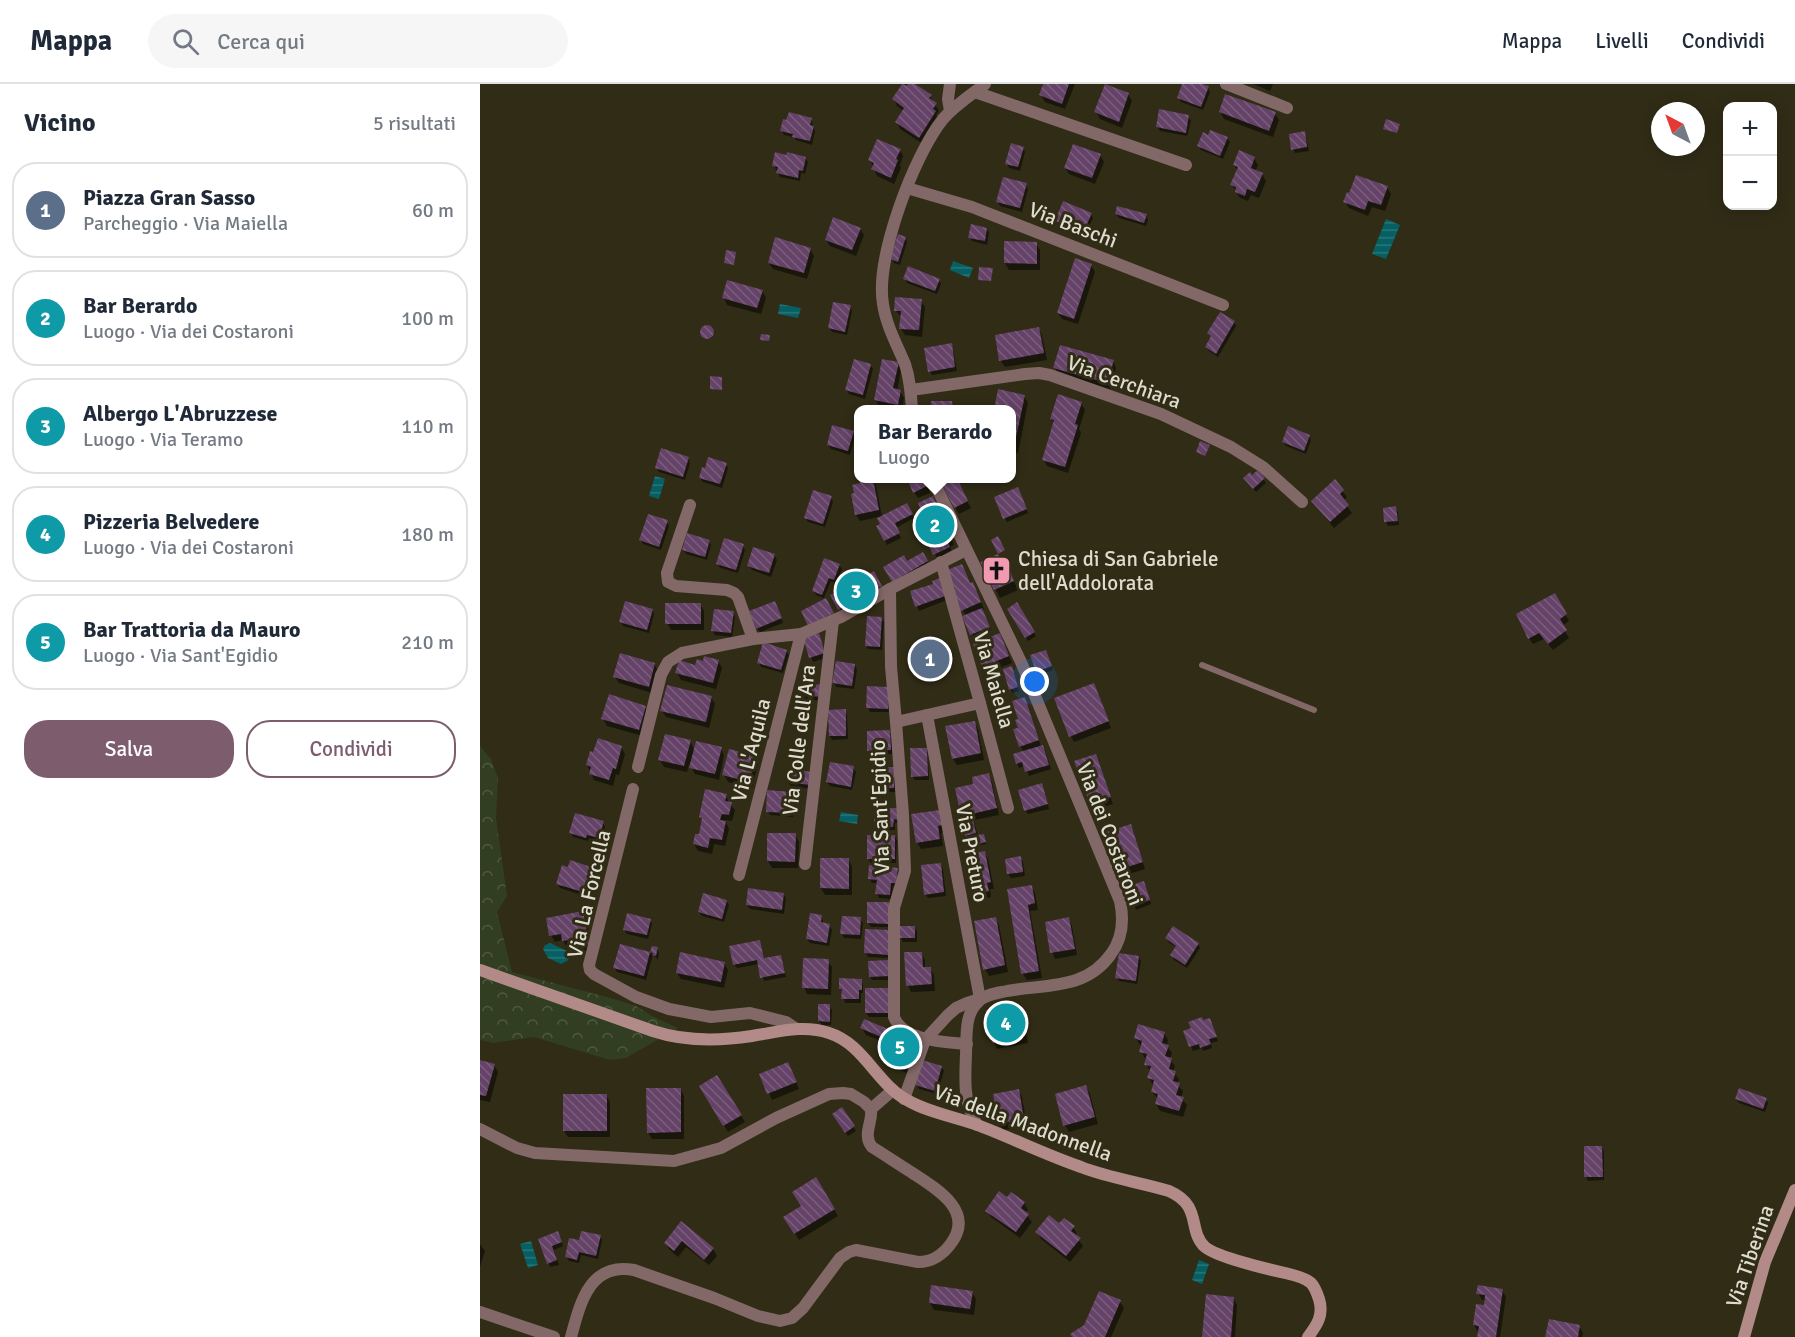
<!DOCTYPE html>
<html lang="it">
<head>
<meta charset="utf-8">
<style>
	body { margin:0; font-family:Signika,sans-serif; background:#f6f6f7; color:#1f2937 }
	.controls { position:absolute; right:18px; top:18px; display:grid; overflow:hidden; border-radius:12px; box-shadow:0 3px 15px #0003 }
	.controls button { width:54px; height:54px; display:grid; place-items:center; padding:0; border:0; border-bottom:2px solid #e0e1e3; background:#fff; color:#1f2937; font:30px sans-serif }
	.compass { position:absolute; left:1171px; top:18px; width:54px; height:54px; border-radius:50%; background:#fff; box-shadow:0 3px 15px #0003; rotate:319deg }
	.you { position:absolute; left:555px; top:598px; width:21px; height:21px; margin:-15px; border:4px solid #fff; border-radius:50%; background:#1a73e8; box-shadow:0 0 0 9px #1a73e833 }
	.badge { display:grid; place-items:center; width:39px; height:39px; border-radius:50%; background:#7d5c6e; color:#fff; font-size:20px; font-weight:700 }
	.pin { position:absolute; translate:-50% -50%; border:3px solid #fff; box-shadow:0 2px 6px #0006 }
	.popup { position:absolute; left:374px; top:321px; width:162px; height:78px; box-sizing:border-box; display:grid; place-content:center; border-radius:12px; background:#fff; filter:drop-shadow(0 2px 4px #0005); font-size:20px; white-space:nowrap; color:#747a83 }
	.popup b { font-size:22px; color:#1f2937 }
	.popup::after { content:''; position:absolute; left:50%; top:100%; margin-left:-12px; border:12px solid transparent; border-top-color:#fff }
	.list { margin:0; padding:0; list-style:none }
	h2 { display:flex; justify-content:space-between; align-items:center; height:78px; margin:0; padding:0 24px; font-size:26px }
	h2 small { font-size:20px; font-weight:400; color:#747a83 }
	.list li { display:grid; grid-template-columns:39px 1fr auto; gap:18px; align-items:center; box-sizing:border-box; height:96px; margin:0 12px 12px; padding:0 12px; border:2px solid #e0e1e3; border-radius:24px }
	.list b { display:block; font-size:22px; white-space:nowrap }
	.list p { margin:0; font-size:20px; white-space:nowrap; color:#747a83 }
	.list em { font-size:20px; font-style:normal; color:#747a83 }
	.actions { display:flex; gap:12px; padding:18px 24px }
	.actions a { flex:1; padding:14px 0; border:2px solid #7d5c6e; border-radius:24px; text-align:center; font-size:21px; color:#7d5c6e }
	.actions .main { background:#7d5c6e; color:#fff }
	.icon { flex:none; width:33px; height:33px; fill:none; stroke:currentColor; stroke-width:2; stroke-linecap:round; stroke-linejoin:round }
	.map { position:relative; flex:none; width:1315px; height:1253px; overflow:hidden }
	header { display:flex; align-items:center; gap:36px; box-sizing:border-box; height:84px; padding:0 30px; background:#fff; border-bottom:2px solid #e0e1e3 }
	header strong { font-size:28px }
	nav { display:flex; gap:33px; margin-inline-start:auto; font-size:21px }
	.search { width:420px; height:54px; background:#f6f6f7; display:flex; align-items:center; gap:15px; box-sizing:border-box; padding:0 21px; border-radius:33px; color:#747a83; font-size:22px }
	main { display:flex }
	aside { flex:1; background:#fff }
	.map>svg:first-child { display:block }
	.forest { fill:url(#forest-crowns) }
	.water { fill:url(#water-rules) }
	.shadow { fill:#0007 }
	.building { fill:url(#building-back-hatch) }
	.lines { fill:none; stroke-linecap:round; stroke-linejoin:round }
	.service { stroke:#826867; stroke-width:6 }
	.minor { stroke:#826867; stroke-width:12 }
	.tertiary { stroke:#826867; stroke-width:12 }
	.secondary { stroke:#b28a88; stroke-width:12 }
	.labels { text-anchor:middle; dominant-baseline:central; stroke-width:6; stroke-linejoin:round; paint-order:stroke }
	.street-label { font-size:21px; fill:#dedcce; stroke:#302c16 }
	.poi-label { font-size:21px; fill:#dedcce; stroke:#302c16; text-anchor:start }
</style>
</head>
<body>
<header>
<strong>Mappa</strong>
<div class="search"><svg class="icon" aria-label="search" viewBox="0 0 24 24"><circle cx="10" cy="10" r="6"/><path d="M15 15l6 6"/></svg>Cerca qui</div>
<nav><a>Mappa</a><a>Livelli</a><a>Condividi</a></nav>
</header>
<main>
<aside>
<h2>Vicino<small>5 risultati</small></h2>
<ul class="list">
<li><span class="badge" style="background:#5c6f8a">1</span><div><b>Piazza Gran Sasso</b><p>Parcheggio · Via Maiella</p></div><em>60 m</em></li>
<li><span class="badge" style="background:#0f9aa8">2</span><div><b>Bar Berardo</b><p>Luogo · Via dei Costaroni</p></div><em>100 m</em></li>
<li><span class="badge" style="background:#0f9aa8">3</span><div><b>Albergo L'Abruzzese</b><p>Luogo · Via Teramo</p></div><em>110 m</em></li>
<li><span class="badge" style="background:#0f9aa8">4</span><div><b>Pizzeria Belvedere</b><p>Luogo · Via dei Costaroni</p></div><em>180 m</em></li>
<li><span class="badge" style="background:#0f9aa8">5</span><div><b>Bar Trattoria da Mauro</b><p>Luogo · Via Sant'Egidio</p></div><em>210 m</em></li>
</ul>
<div class="actions"><a class="main">Salva</a><a>Condividi</a></div>
</aside>
<div class="map">
<svg width="1315" height="1253" viewBox="0 0 1315 1253">
	<defs>
		<pattern id="forest-crowns" width="20" height="18" patternUnits="userSpaceOnUse" patternTransform="scale(1.5)"><rect width="20" height="18" fill="#323e21"/><path d="M2 6a3 3 0 1 1 6 0M12 15a3 3 0 1 1 6 0" fill="none" stroke="#4f5940"/></pattern>
		<pattern id="water-rules" width="6" height="5" patternUnits="userSpaceOnUse" patternTransform="scale(1.5)"><rect width="6" height="5" fill="#055f63"/><path d="M0 2.5h6" fill="none" stroke="#297578"/></pattern>
		<pattern id="building-back-hatch" width="6" height="6" patternUnits="userSpaceOnUse" patternTransform="scale(1.5)"><rect width="6" height="6" fill="#654267"/><path d="M-1 5l2 2M0 0l6 6M5-1l2 2" fill="none" stroke="#7b5d7c"/></pattern>
	</defs>
	<rect width="100%" height="100%" fill="#302c16"/>
	<polygon class="forest" points="0,662 11,675 18,694 16,734 27,812 17,828 32,888 134,915 156,922 174,933 198,944 146,974 130,976 54,953 13,959 0,956"/>
	<g class="water">
		<polygon points="906,135 920,141 906,175 892,170"/>
		<polygon points="473,177 493,184 489,194 470,186"/>
		<polygon points="300,220 321,224 318,234 298,230"/>
		<polygon points="175,392 185,395 179,415 169,412"/>
		<polygon points="361,728 378,731 377,740 359,737"/>
		<polygon points="70,859 89,868 91,872 87,877 81,880 68,874 63,865 65,861"/>
		<polygon points="51,1157 58,1181 48,1184 40,1160"/>
		<polygon points="719,1176 729,1180 722,1200 712,1196"/>
	</g>
	<g class="shadow">
		<polygon points="430,0 432,0 450,12 459,27 456,31 459,35 443,60 420,45 417,38 424,27 417,22 414,15"/>
		<polygon points="565,0 595,0 585,25 565,18 561,11"/>
		<polygon points="704,0 718,0 728,4 730,8 723,26 701,18 699,14"/>
		<polygon points="773,0 793,0 790,7"/>
		<polygon points="648,10 652,17 642,44 620,35 616,28"/>
		<polygon points="740,28 795,30 799,36 793,53 744,35"/>
		<polygon points="708,32 711,37 707,52 680,47 677,42"/>
		<polygon points="331,35 335,47 332,61 316,56 314,53 304,51 302,47"/>
		<polygon points="824,49 826,53 829,67 815,69 813,65"/>
		<polygon points="747,54 750,58 743,75 721,66 719,62"/>
		<polygon points="543,64 545,68 540,87 529,84 527,79"/>
		<polygon points="420,66 423,72 420,81 421,84 414,100 397,92 390,76"/>
		<polygon points="620,71 624,78 615,100 589,90 585,84"/>
		<polygon points="325,74 328,78 325,90 321,89 320,97 300,93 298,89 298,86 296,86 294,81"/>
		<polygon points="774,74 778,81 775,88 782,90 786,97 779,114 771,111 768,117 760,114 752,101 758,87 754,81"/>
		<polygon points="546,101 548,105 542,128 520,122 518,118"/>
		<polygon points="907,103 911,110 905,127 892,123 888,132 869,124 865,118"/>
		<polygon points="611,130 613,134 605,152 579,141 577,137"/>
		<polygon points="636,130 666,131 668,136 666,142 639,134"/>
		<polygon points="380,145 384,151 376,172 350,162 346,156"/>
		<polygon points="507,145 509,149 507,161 492,157 490,153"/>
		<polygon points="425,154 427,158 420,181 414,179 412,175"/>
		<polygon points="556,160 560,166 560,186 529,186 525,179"/>
		<polygon points="330,165 334,172 327,195 293,185 289,179"/>
		<polygon points="611,181 615,188 598,240 582,235 578,229"/>
		<polygon points="425,194 459,196 461,200 457,210 427,199"/>
		<polygon points="282,207 286,214 281,230 247,221 244,214"/>
		<polygon points="441,217 445,223 442,253 425,251 421,245 422,234 416,227"/>
		<polygon points="370,223 372,227 367,251 352,248 350,244"/>
		<polygon points="754,238 756,242 738,273 729,267 726,263 732,254 729,249"/>
		<circle cx="228" cy="249" r="6"/>
		<polygon points="558,244 562,251 567,276 525,283 521,277"/>
		<polygon points="471,261 473,265 477,287 452,291 450,287"/>
		<polygon points="633,277 636,284 630,305 579,291 575,284"/>
		<polygon points="418,280 421,286 417,307 420,307 424,314 422,326 399,322 395,315"/>
		<polygon points="390,281 393,285 385,315 369,310 367,306"/>
		<polygon points="544,312 548,319 538,369 532,368 532,326"/>
		<polygon points="601,319 605,326 599,345 601,349 588,389 567,382 564,376 575,341 571,335"/>
		<polygon points="373,349 375,353 370,371 351,365 348,361"/>
		<polygon points="829,352 831,356 826,370 806,362 803,358"/>
		<polygon points="208,374 210,379 205,396 179,388 177,384"/>
		<polygon points="246,380 248,384 242,404 223,398 220,394"/>
		<polygon points="778,388 786,399 776,408 767,398"/>
		<polygon points="392,394 396,401 402,433 426,421 434,434 416,444 421,454 407,461 398,443 402,441 399,433 380,437 376,431 375,410"/>
		<polygon points="444,394 450,409 438,414 434,408"/>
		<polygon points="470,394 484,394 477,398 491,424 479,430 463,399"/>
		<polygon points="855,398 867,413 863,417 872,429 854,444 833,417"/>
		<polygon points="540,409 548,429 527,438 525,434"/>
		<polygon points="351,413 353,418 345,443 328,438 325,433"/>
		<polygon points="456,421 474,461 470,463 473,470 459,477 455,470 449,441"/>
		<polygon points="915,424 918,428 919,441 908,442 906,438"/>
		<polygon points="187,438 189,442 181,466 163,460 161,456"/>
		<polygon points="229,457 231,461 227,476 206,470 203,465"/>
		<polygon points="263,462 265,466 258,489 240,484 238,480"/>
		<polygon points="443,470 449,481 416,501 426,479"/>
		<polygon points="294,471 297,476 291,493 272,486 269,482"/>
		<polygon points="518,472 522,479 525,478 538,506 520,514 502,479 519,472"/>
		<polygon points="359,481 362,485 356,499 351,497 344,514 336,511 334,507"/>
		<polygon points="393,489 403,506 362,529 352,512"/>
		<polygon points="459,496 467,516 439,527 432,508 455,501"/>
		<polygon points="490,501 496,507 504,525 501,526 511,547 494,554 483,526"/>
		<polygon points="1075,511 1089,537 1082,542 1089,554 1073,566 1064,555 1053,560 1049,554"/>
		<polygon points="220,520 224,527 224,546 191,546 187,539"/>
		<polygon points="537,520 556,552 548,557 529,525"/>
		<polygon points="297,523 303,539 280,548 277,544"/>
		<polygon points="172,526 174,530 169,549 143,542 141,538"/>
		<polygon points="253,528 255,533 252,553 235,551 233,547"/>
		<polygon points="401,534 404,538 402,566 388,565 386,561"/>
		<polygon points="338,550 346,574 333,578 325,554"/>
		<polygon points="523,558 532,579 507,589 503,582"/>
		<polygon points="306,567 309,571 303,589 281,583 279,579"/>
		<polygon points="568,571 573,586 560,591 558,587"/>
		<polygon points="238,577 242,584 236,605 201,596 197,589"/>
		<polygon points="174,580 178,587 172,609 139,599 135,593"/>
		<polygon points="375,581 377,586 374,605 356,603 354,599"/>
		<polygon points="534,588 539,607 533,609 530,605"/>
		<polygon points="613,600 631,644 594,658 591,652"/>
		<polygon points="341,603 342,617 326,615 324,611"/>
		<polygon points="407,604 409,628 390,628 388,624"/>
		<polygon points="231,613 235,620 229,644 186,633 182,627"/>
		<polygon points="545,615 548,621 561,663 565,666 571,685 549,692 545,682 539,684 534,671 544,668 540,662 539,645"/>
		<polygon points="165,623 169,630 163,652 127,642 123,635"/>
		<polygon points="365,627 367,631 368,655 352,656 350,652"/>
		<polygon points="494,638 498,645 504,676 477,681 473,675"/>
		<polygon points="409,648 412,652 412,670 391,670 389,666"/>
		<polygon points="210,657 215,667 241,665 244,671 239,696 215,690 209,680 207,688 184,683 180,676"/>
		<polygon points="141,663 145,670 139,691 136,690 133,702 114,696 107,681"/>
		<polygon points="446,665 448,669 449,696 435,696 432,692"/>
		<polygon points="615,671 633,720 615,726 611,720"/>
		<polygon points="275,673 278,680 272,704 248,698 244,691"/>
		<polygon points="373,684 376,688 372,706 350,702 347,698"/>
		<polygon points="414,685 416,708 397,708 394,704"/>
		<polygon points="508,691 512,698 519,731 494,736 498,753 505,753 506,760 501,761 500,756 490,758 487,751 495,702"/>
		<polygon points="333,693 331,705 311,702 308,698"/>
		<polygon points="564,705 569,725 548,730 545,726"/>
		<polygon points="312,709 314,714 313,733 290,731 288,727"/>
		<polygon points="246,711 249,719 255,726 252,737 245,736 249,745 245,762 234,760 232,770 218,767 214,760 220,752 223,737 221,733"/>
		<polygon points="417,726 419,739 415,739 415,746 398,746 395,742"/>
		<polygon points="459,728 465,748 461,749 463,762 441,765 437,759"/>
		<polygon points="123,739 125,743 121,758 109,754 108,757 93,753 91,749"/>
		<polygon points="650,742 654,749 665,785 643,792 639,785"/>
		<polygon points="315,751 319,758 318,784 292,784 288,777"/>
		<polygon points="414,752 417,756 416,779 391,779 388,774"/>
		<polygon points="505,769 508,775 514,805 510,805 511,813 499,816 496,809"/>
		<polygon points="541,774 543,778 545,792 531,794 528,790"/>
		<polygon points="341,775 368,775 372,782 372,811 345,811 341,804"/>
		<polygon points="460,780 463,785 466,812 448,814 445,810"/>
		<polygon points="113,785 116,789 108,813 80,804 78,800"/>
		<polygon points="417,785 420,789 418,803 413,802 411,815 399,814 397,810 398,799 392,799 390,795"/>
		<polygon points="551,802 555,809 558,826 550,827 562,894 547,896 543,890 529,806"/>
		<polygon points="665,803 671,820 656,826 647,804"/>
		<polygon points="303,810 306,814 304,830 270,825 267,821"/>
		<polygon points="246,817 249,821 244,838 222,832 219,828"/>
		<polygon points="408,820 410,843 391,843 388,839"/>
		<polygon points="102,829 106,836 112,867 96,869 92,863 87,864 83,856 75,858 71,851"/>
		<polygon points="341,833 343,837 343,840 349,841 352,846 349,862 330,859 327,855"/>
		<polygon points="380,835 383,839 381,855 364,854 362,850"/>
		<polygon points="515,835 519,841 528,888 509,892 505,885"/>
		<polygon points="589,835 592,842 597,871 575,875 572,868"/>
		<polygon points="170,836 172,840 168,855 147,850 144,846"/>
		<polygon points="435,844 437,848 437,858 423,858 421,854"/>
		<polygon points="409,848 410,874 388,873 386,869"/>
		<polygon points="687,854 718,860 720,864 707,884 694,876 692,871 697,863 689,859"/>
		<polygon points="280,857 285,875 301,872 306,893 284,897 279,880 257,884 254,880"/>
		<polygon points="141,862 171,870 173,864 177,865 179,869 178,876 173,870 166,896 137,888 135,884"/>
		<polygon points="441,869 445,876 445,884 450,884 454,891 455,907 431,908 428,901"/>
		<polygon points="659,873 661,877 657,900 639,897 637,893"/>
		<polygon points="348,877 352,883 351,911 327,910 324,903"/>
		<polygon points="244,879 248,886 244,904 201,895 197,889"/>
		<polygon points="411,882 411,896 392,896 390,892"/>
		<polygon points="381,896 383,901 383,909 381,909 381,919 365,919 361,904"/>
		<polygon points="411,910 411,933 389,933 386,929"/>
		<polygon points="538,921 542,928 548,959 517,965 514,958"/>
		<polygon points="349,922 352,926 351,941 342,941 339,937"/>
		<polygon points="723,938 732,939 738,957 731,959 732,964 723,967 722,964 713,967 705,948"/>
		<polygon points="382,944 438,959 431,991 413,983 402,968 406,959 386,951"/>
		<polygon points="684,949 688,956 687,962 692,969 690,975 695,982 693,988 699,995 697,1000 703,1007 701,1014 707,1021 703,1033 680,1027 676,1020 678,1015 672,1008 673,1001 669,994 670,987 666,980 667,975 665,974 661,967 663,962 660,961 656,954"/>
		<polygon points="0,977 14,981 18,988 10,1018 0,1016"/>
		<polygon points="461,983 464,987 457,1010 439,1005 437,1001"/>
		<polygon points="311,986 319,1005 292,1016 281,991"/>
		<polygon points="237,993 265,1038 248,1048 221,1003"/>
		<polygon points="606,1003 610,1010 618,1040 589,1048 585,1041"/>
		<polygon points="200,1005 204,1012 204,1055 172,1055 168,1048"/>
		<polygon points="538,1006 542,1013 547,1042 523,1046 520,1040 514,1011"/>
		<polygon points="126,1011 130,1018 130,1053 88,1053 84,1047"/>
		<polygon points="1256,1015 1286,1015 1288,1019 1285,1028 1259,1019"/>
		<polygon points="362,1026 376,1047 368,1052 354,1031"/>
		<polygon points="1121,1063 1124,1067 1124,1096 1108,1097 1106,1093"/>
		<polygon points="336,1095 358,1132 319,1156 305,1133 323,1123"/>
		<polygon points="527,1115 544,1119 548,1126 545,1129 552,1138 540,1154 511,1133 507,1127"/>
		<polygon points="202,1139 233,1165 237,1172 229,1181 206,1163 198,1173 189,1165 186,1159"/>
		<polygon points="593,1143 597,1150 596,1152 603,1162 590,1178 561,1155 557,1148"/>
		<polygon points="120,1152 122,1156 118,1175 101,1171 99,1179 89,1177 87,1173 100,1157"/>
		<polygon points="80,1153 83,1162 74,1166 79,1181 70,1183 60,1155"/>
		<polygon points="0,1160 5,1167 0,1183"/>
		<polygon points="1022,1206 1026,1213 1020,1253 998,1253 998,1248 994,1241 1005,1223 1006,1217 1002,1216 998,1209"/>
		<polygon points="492,1208 496,1215 494,1231 454,1226 450,1219"/>
		<polygon points="753,1214 757,1221 755,1253 724,1253"/>
		<polygon points="640,1218 644,1224 631,1253 594,1253"/>
		<polygon points="1099,1242 1103,1249 1102,1253 1067,1253"/>
	</g>
	<g class="building">
		<polygon points="422,0 427,2 428,0 435,0 452,11 449,14 457,19 453,25 456,27 439,54 415,38 424,24 412,15"/>
		<polygon points="563,0 589,0 582,20 559,11"/>
		<polygon points="625,0 649,9 639,38 614,28"/>
		<polygon points="702,0 722,0 729,2 721,23 697,14"/>
		<polygon points="745,10 796,28 789,47 739,28"/>
		<polygon points="679,25 709,31 706,49 676,43"/>
		<polygon points="309,28 332,34 330,41 334,42 330,57 312,53 313,50 300,47 303,35 306,36"/>
		<polygon points="906,35 920,40 917,49 903,45"/>
		<polygon points="730,46 748,53 740,72 717,62 723,48 728,51"/>
		<polygon points="825,47 827,63 811,66 809,50"/>
		<polygon points="397,55 421,65 416,75 418,76 411,94 391,85 394,79 388,76"/>
		<polygon points="531,59 544,63 538,83 525,80"/>
		<polygon points="593,60 621,70 612,94 584,84"/>
		<polygon points="759,66 775,73 771,84 783,89 775,108 767,105 765,112 755,108 756,103 750,101 758,83 753,81"/>
		<polygon points="295,68 306,71 307,68 326,73 323,87 319,86 318,94 296,89 298,83 292,82"/>
		<polygon points="876,91 908,102 901,121 888,117 885,126 863,118 867,108 869,109"/>
		<polygon points="523,93 547,99 540,124 516,118"/>
		<polygon points="583,117 612,129 603,149 575,137"/>
		<polygon points="637,122 667,130 664,139 635,130"/>
		<polygon points="353,133 381,144 372,166 345,156"/>
		<polygon points="491,140 507,144 505,157 488,154"/>
		<polygon points="418,150 426,153 418,178 410,175"/>
		<polygon points="295,153 331,164 324,189 288,179"/>
		<polygon points="524,157 557,158 557,180 524,179"/>
		<polygon points="246,166 256,168 254,181 244,179"/>
		<polygon points="595,174 612,180 594,235 577,229"/>
		<polygon points="428,182 460,195 455,207 423,195"/>
		<polygon points="499,183 513,184 511,197 498,196"/>
		<polygon points="247,196 283,206 277,224 242,214"/>
		<polygon points="415,213 442,215 439,246 419,245 421,227 414,227"/>
		<polygon points="353,218 371,221 365,248 348,244"/>
		<polygon points="740,228 755,237 736,270 725,263 731,252 727,249"/>
		<circle cx="227" cy="248" r="7"/>
		<polygon points="559,243 564,269 519,277 515,251"/>
		<polygon points="281,250 290,251 289,257 280,256"/>
		<polygon points="472,259 475,283 448,288 444,264"/>
		<polygon points="580,261 634,276 627,299 573,284"/>
		<polygon points="374,275 391,280 383,311 365,306"/>
		<polygon points="402,275 419,278 413,304 421,306 418,321 394,316"/>
		<polygon points="230,292 242,293 242,306 230,305"/>
		<polygon points="518,305 545,311 534,363 532,363 532,326 514,326"/>
		<polygon points="578,310 602,318 595,340 598,341 585,383 562,376 574,336 570,335"/>
		<polygon points="451,317 472,317 473,326 451,326"/>
		<polygon points="352,341 374,347 368,367 347,361"/>
		<polygon points="808,342 830,351 824,367 802,358"/>
		<polygon points="720,357 730,361 725,372 716,368"/>
		<polygon points="181,364 209,373 203,393 175,384"/>
		<polygon points="228,373 247,379 240,400 219,394 222,383 225,384"/>
		<polygon points="778,386 785,394 773,405 763,394 770,388 772,391"/>
		<polygon points="393,394 399,426 375,431 371,410 374,409 372,401 380,399 379,395"/>
		<polygon points="427,394 444,394 447,402 433,409"/>
		<polygon points="470,394 477,394 488,417 474,424 461,399"/>
		<polygon points="855,395 864,406 860,410 869,421 850,438 831,417"/>
		<polygon points="538,403 547,425 523,435 514,413"/>
		<polygon points="333,406 352,412 343,440 324,434"/>
		<polygon points="453,412 472,454 467,456 470,463 453,471 441,443 447,440 438,419"/>
		<polygon points="427,419 433,430 415,439 420,449 404,457 396,442 400,440 397,434"/>
		<polygon points="916,422 918,437 904,438 903,424"/>
		<polygon points="168,430 188,436 179,463 159,456"/>
		<polygon points="207,449 230,456 225,473 202,466"/>
		<polygon points="518,452 525,466 518,470 522,478 526,476 534,497 514,506 500,478 518,470 511,456"/>
		<polygon points="244,454 264,460 256,486 236,480"/>
		<polygon points="273,463 295,470 289,489 267,482"/>
		<polygon points="443,468 448,477 412,498 403,483 424,471 427,477"/>
		<polygon points="344,474 360,480 354,496 349,494 342,511 332,507"/>
		<polygon points="482,480 490,499 493,498 501,518 481,527 473,506 475,505 467,486"/>
		<polygon points="394,487 402,502 358,526 350,511"/>
		<polygon points="460,494 465,512 435,523 430,507 453,500 452,497"/>
		<polygon points="1075,509 1087,530 1080,535 1087,546 1068,560 1059,549 1048,555 1036,530"/>
		<polygon points="346,514 354,529 328,542 321,527"/>
		<polygon points="145,517 173,525 167,546 139,538"/>
		<polygon points="295,517 302,534 276,545 269,527"/>
		<polygon points="537,518 555,548 545,554 527,525"/>
		<rect x="185" y="519" width="36" height="21"/>
		<polygon points="502,524 510,543 490,551 482,532"/>
		<polygon points="234,525 254,527 251,549 231,547"/>
		<polygon points="387,532 402,533 400,563 385,562"/>
		<polygon points="339,549 345,569 329,574 323,553"/>
		<polygon points="520,549 529,572 502,583 493,560"/>
		<polygon points="283,558 307,566 301,586 277,579"/>
		<polygon points="566,566 572,582 556,588 550,571"/>
		<polygon points="140,569 175,579 169,603 133,593"/>
		<polygon points="224,572 239,576 233,599 195,589 199,576 215,581 217,575 223,577"/>
		<polygon points="356,577 375,580 372,602 352,599"/>
		<polygon points="532,582 538,603 529,606 523,585"/>
		<polygon points="324,599 342,601 341,613 322,611"/>
		<polygon points="565,599 567,607 559,609 557,601"/>
		<polygon points="614,599 629,637 589,653 574,614"/>
		<polygon points="187,601 232,612 226,638 180,627"/>
		<polygon points="387,602 408,603 408,625 386,624"/>
		<polygon points="129,610 166,622 159,646 121,635"/>
		<polygon points="545,613 559,656 539,663 533,645 538,644 535,636 538,635 532,617"/>
		<polygon points="366,625 366,652 349,652 348,626"/>
		<polygon points="495,637 501,669 472,675 465,642"/>
		<polygon points="410,646 411,666 387,667 387,647"/>
		<polygon points="185,650 211,656 204,682 178,676"/>
		<polygon points="118,654 142,662 136,685 133,684 129,696 109,690 111,683 106,681 110,667 113,668"/>
		<polygon points="216,657 242,663 235,690 209,684"/>
		<polygon points="563,661 569,681 545,688 542,678 536,680 533,670"/>
		<polygon points="430,664 447,664 448,692 431,693"/>
		<polygon points="249,665 276,672 269,698 242,691"/>
		<polygon points="616,670 631,713 610,720 594,677"/>
		<polygon points="350,678 374,682 371,703 346,698"/>
		<polygon points="393,683 414,683 414,704 393,705"/>
		<polygon points="309,685 332,688 330,701 307,698"/>
		<polygon points="509,689 517,724 492,730 496,749 485,752 475,704 493,700 492,693"/>
		<polygon points="562,699 568,720 544,727 538,706"/>
		<polygon points="225,705 247,710 245,717 252,718 249,731 242,730 240,736 246,737 242,756 230,754 228,764 213,760 215,750 219,750 222,734 219,733"/>
		<polygon points="287,706 312,708 311,729 286,728"/>
		<polygon points="394,724 418,724 418,736 414,735 413,743 394,742"/>
		<polygon points="460,726 463,741 458,742 460,755 436,759 431,730"/>
		<polygon points="95,729 124,737 119,754 107,751 106,754 89,749"/>
		<polygon points="651,740 663,778 638,786 626,748"/>
		<polygon points="287,749 316,749 315,778 287,777"/>
		<polygon points="504,750 506,758 499,760 497,751"/>
		<rect x="387" y="751" width="28" height="24"/>
		<polygon points="505,767 511,798 507,799 509,807 494,810 487,770"/>
		<polygon points="541,772 543,788 527,790 525,775"/>
		<polygon points="340,774 369,774 369,805 340,804"/>
		<polygon points="90,776 114,784 106,809 76,800 82,781 88,783"/>
		<polygon points="461,779 464,808 444,811 441,781"/>
		<polygon points="389,781 418,784 416,799 411,799 410,811 395,810 397,796 388,795"/>
		<polygon points="664,797 670,816 652,822 646,803"/>
		<polygon points="552,801 555,819 548,821 559,887 541,890 527,805"/>
		<polygon points="268,804 304,809 302,826 266,821"/>
		<polygon points="223,809 247,816 242,835 218,828"/>
		<polygon points="387,818 409,818 409,840 387,839"/>
		<polygon points="103,827 109,860 91,863 89,856 82,857 81,850 69,852 66,834"/>
		<polygon points="147,829 171,835 167,851 143,846"/>
		<polygon points="330,829 342,831 341,838 350,840 347,859 326,855"/>
		<polygon points="362,832 381,833 380,851 360,850"/>
		<polygon points="516,833 525,881 503,886 494,837"/>
		<polygon points="589,833 595,865 570,869 565,838"/>
		<polygon points="420,842 435,842 435,854 419,854"/>
		<polygon points="693,842 719,859 705,881 690,871 696,862 685,854"/>
		<polygon points="385,845 409,846 408,871 384,869"/>
		<polygon points="280,856 284,874 301,871 305,889 280,894 277,876 253,881 249,862"/>
		<polygon points="140,860 170,868 164,892 133,884"/>
		<polygon points="172,862 178,863 176,872 172,871 173,869 170,868"/>
		<polygon points="200,868 245,878 241,898 196,889"/>
		<polygon points="424,868 442,868 443,883 451,883 452,900 426,902"/>
		<polygon points="639,869 659,872 656,897 635,894"/>
		<polygon points="323,874 349,875 348,905 322,904"/>
		<polygon points="409,876 410,892 389,893 388,877"/>
		<polygon points="359,894 382,895 382,906 379,906 379,915 361,915 362,905 359,905"/>
		<rect x="385" y="904" width="25" height="25"/>
		<polygon points="338,920 350,920 350,938 338,937"/>
		<polygon points="539,920 545,952 512,959 506,926"/>
		<polygon points="722,933 723,936 730,934 737,953 729,955 731,960 720,964 719,960 709,963 703,947 711,944 708,938"/>
		<polygon points="384,935 439,958 427,985 407,977 409,972 401,968 406,955 380,944"/>
		<polygon points="658,940 685,948 682,959 689,961 685,972 692,974 689,985 696,987 693,997 700,999 696,1011 704,1013 699,1027 675,1020 678,1010 671,1008 674,996 667,994 671,982 664,981 667,970 659,968 662,957 654,954"/>
		<polygon points="0,976 15,980 6,1012 0,1011"/>
		<polygon points="442,976 462,982 455,1007 435,1001"/>
		<polygon points="308,978 317,998 287,1010 279,990"/>
		<polygon points="237,991 262,1031 243,1042 219,1002"/>
		<polygon points="606,1001 615,1033 583,1042 575,1010"/>
		<polygon points="166,1004 201,1004 201,1048 167,1049"/>
		<polygon points="1259,1004 1287,1014 1283,1025 1255,1015"/>
		<polygon points="539,1005 544,1035 518,1040 513,1010"/>
		<rect x="83" y="1010" width="44" height="37"/>
		<polygon points="362,1023 375,1042 365,1049 352,1030"/>
		<polygon points="1104,1062 1122,1062 1123,1093 1104,1093"/>
		<polygon points="336,1093 355,1125 314,1150 303,1133 321,1122 312,1108"/>
		<polygon points="519,1107 527,1113 531,1108 545,1118 541,1124 549,1130 536,1148 505,1127"/>
		<polygon points="569,1131 579,1139 584,1134 595,1142 591,1147 601,1154 586,1172 555,1148"/>
		<polygon points="201,1137 234,1164 224,1176 202,1157 194,1167 184,1159"/>
		<polygon points="78,1147 82,1158 72,1162 77,1176 67,1180 58,1155"/>
		<polygon points="101,1147 121,1151 116,1172 99,1168 97,1176 85,1173 89,1154 99,1156"/>
		<polygon points="451,1201 493,1207 490,1225 449,1219"/>
		<polygon points="998,1201 1023,1205 1016,1253 997,1253 999,1242 993,1241 996,1220 1004,1221 1005,1211 996,1210"/>
		<polygon points="619,1207 641,1216 625,1253 592,1253 590,1250 604,1241"/>
		<polygon points="726,1210 754,1213 751,1253 722,1253"/>
		<polygon points="1069,1235 1100,1241 1098,1253 1065,1253"/>
	</g>
	<g class="lines">
		<polyline class="service" points="722,581 834,626"/>
		<g class="minor">
			<polyline points="470,0 468,15 470,27"/>
			<polyline points="746,0 807,24"/>
			<polyline points="495,8 706,81"/>
			<polyline points="427,104 492,123 743,221"/>
			<polyline points="431,306 545,290 559,289 570,291 681,330 751,363 783,383 822,418"/>
			<polyline points="210,421 187,489 188,498 196,502 247,506 254,509 258,513 273,555"/>
			<polyline points="447,631 500,619 528,724"/>
			<path d="M416 638 423 731 425 787 414 824V933C423 957 465 958 487 960"/>
			<polyline points="158,683 181,591 188,578 202,569 273,555 321,550 361,533 410,505"/>
			<polyline points="153,705 109,881 110,886 114,890 156,913 189,925 231,933 270,929 306,938 315,944"/>
			<polyline points="325,780 353,537"/>
			<polyline points="259,791 321,550"/>
			<polyline points="0,1045 37,1064 55,1069 194,1077 241,1064 296,1034 349,1010 363,1009 371,1010 384,1018 391,1025"/>
			<polyline points="0,1228 74,1253"/>
			<path d="M91 1253C100 1220 109 1178 154 1186L234 1214 278 1232 300 1237 312 1234 323 1224 360 1174 369 1168 376 1166 438 1178C452 1178 464 1170 472 1158 495 1125 453 1103 431 1088 418 1080 405 1071 392 1063 382 1051 393 1038 391 1025L413 1006"/>
		</g>
		<g class="tertiary">
			<path d="M432 326C431 310 430 295 425 280 417 261 406 241 403 220 395 174 434 71 463 35 475 21 491 11 505 0"/>
			<path d="M452 394 541 578 640 817C644 836 643 854 631 870 606 906 566 900 527 907 518 909 505 910 498 918 484 931 487 953 486 970 485 998 483 1016 497 1041"/>
			<polyline points="486,466 410,505 411,583 416,638 447,631 500,915"/>
			<polyline points="461,478 500,619"/>
			<polyline points="424,1015 445,956 468,931 476,924 487,919 500,915"/>
		</g>
		<g class="secondary">
			<path d="M0 886 173 947C206 958 239 957 272 952 298 948 323 940 349 949 384 960 396 999 427 1016 449 1029 476 1033 500 1042 534 1055 566 1071 601 1083 629 1094 659 1098 689 1107 723 1122 707 1146 725 1163 737 1173 787 1185 805 1189 813 1191 824 1193 831 1199 835 1203 837 1209 839 1215 844 1231 837 1241 828 1253"/>
			<polyline points="1264,1253 1285,1178 1315,1106"/>
		</g>
	</g>
	<defs>
		<symbol id="church-square" viewBox="-11 -11 22 22"><rect x="-9" y="-9" width="18" height="18" rx="4" fill="#f19ab2" stroke="#302c16"/><path d="M-1.2-6h2.4v3.5h3.3v2.4h-3.3V6h-2.4V-.1h-3.3v-2.4h3.3Z" fill="#111"/></symbol>
	</defs>
	<g fill-rule="evenodd">
		<use href="#church-square" x="500" y="470" width="33" height="33"/>
	</g>
	<g class="labels">
		<g class="street-label">
			<text transform="translate(593 141) rotate(21)">Via Baschi</text>
			<text transform="translate(644 298) rotate(20)">Via Cerchiara</text>
			<text transform="translate(514 596) rotate(74)">Via Maiella</text>
			<text transform="translate(319 656) rotate(-83)">Via Colle dell'Ara</text>
			<text transform="translate(271 666) rotate(-76)">Via L'Aquila</text>
			<text transform="translate(400 723) rotate(-92)">Via Sant'Egidio</text>
			<text transform="translate(630 750) rotate(69)">Via dei Costaroni</text>
			<text transform="translate(492 769) rotate(79)">Via Preturo</text>
			<text transform="translate(109 810) rotate(-77)">Via La Forcella</text>
			<text transform="translate(543 1039) rotate(20)">Via della Madonnella</text>
			<text transform="translate(1270 1172) rotate(-71)">Via Tiberina</text>
		</g>
		<g class="poi-label">
			<text x="538" y="475">Chiesa di San Gabriele<tspan x="538" dy="24">dell'Addolorata</tspan></text>
		</g>
	</g>
</svg>
<div class="controls">
<button>+</button>
<button>−</button>
</div>
<svg class="compass" viewBox="-18 -18 36 36"><path d="M0-13l5 13h-10z" fill="#e53935"/><path d="M0 13l5-13h-10z" fill="#747a83"/></svg>
<div class="you"></div>
<div class="pin badge" style="left:450px;top:575px;background:#5c6f8a">1</div>
<div class="pin badge" style="left:455px;top:441px;background:#0f9aa8">2</div>
<div class="popup"><b>Bar Berardo</b>Luogo</div>
<div class="pin badge" style="left:376px;top:507px;background:#0f9aa8">3</div>
<div class="pin badge" style="left:526px;top:939px;background:#0f9aa8">4</div>
<div class="pin badge" style="left:420px;top:963px;background:#0f9aa8">5</div>
</div>
</main>
</body>
</html>
